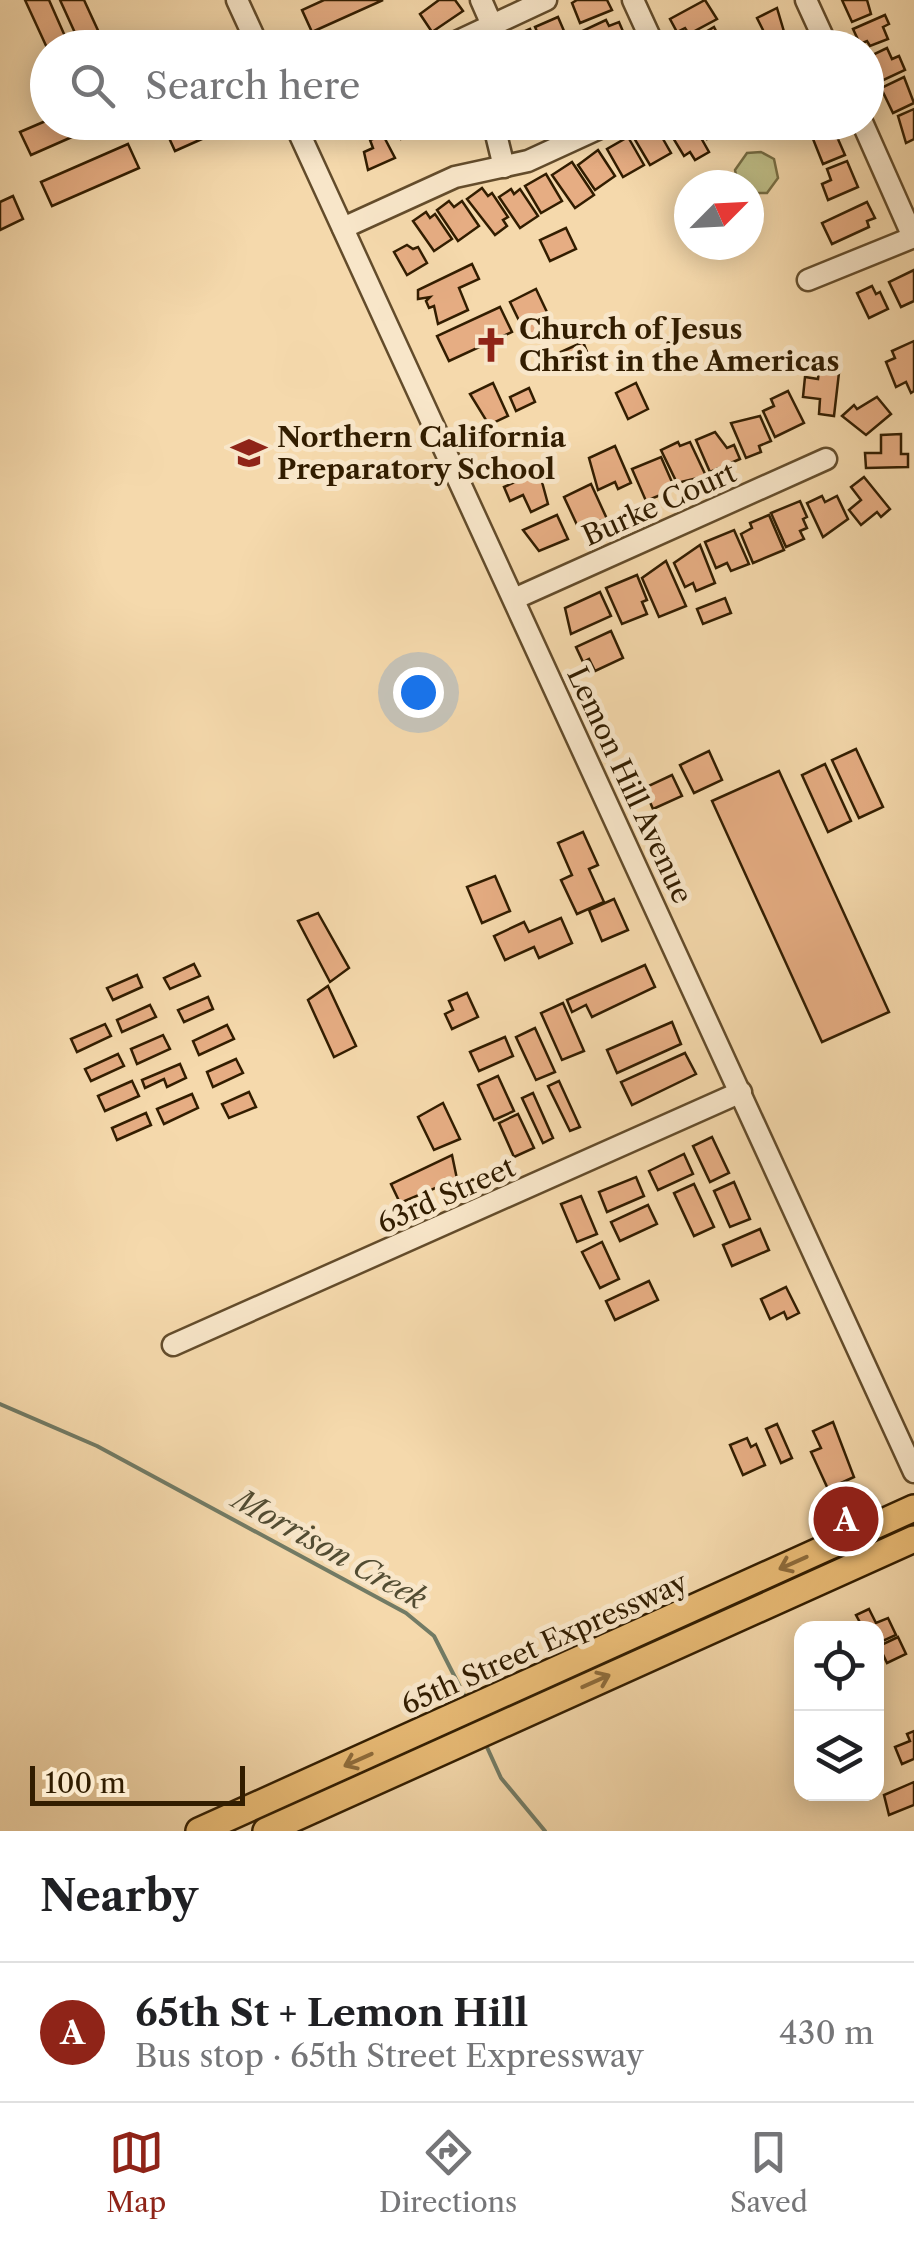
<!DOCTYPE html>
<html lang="en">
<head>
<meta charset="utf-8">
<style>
	body { margin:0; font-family:"Libre Caslon Text",serif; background:#f2f2f2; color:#202124 }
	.controls { position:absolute; right:30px; bottom:30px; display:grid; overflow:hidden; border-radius:20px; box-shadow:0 5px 25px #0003 }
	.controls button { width:90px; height:90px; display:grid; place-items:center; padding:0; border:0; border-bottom:2px solid #e0e0e0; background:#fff; color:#202124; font:50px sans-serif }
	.compass { position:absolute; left:674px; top:170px; width:90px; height:90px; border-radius:50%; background:#fff; box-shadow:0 5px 25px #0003; rotate:66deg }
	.scale { position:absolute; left:30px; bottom:25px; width:215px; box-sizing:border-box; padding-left:10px; border:5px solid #321d00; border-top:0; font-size:28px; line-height:35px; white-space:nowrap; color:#321d00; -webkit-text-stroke:8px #f8e6c9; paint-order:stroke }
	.you { position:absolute; left:418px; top:692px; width:35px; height:35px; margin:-25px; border:8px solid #fff; border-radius:50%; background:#1a73e8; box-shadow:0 0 0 15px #1a73e833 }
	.badge { display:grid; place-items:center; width:65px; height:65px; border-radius:50%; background:#8f2418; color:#fff; font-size:32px; font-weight:700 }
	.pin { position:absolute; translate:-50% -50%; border:5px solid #fff; box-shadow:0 2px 10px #0006 }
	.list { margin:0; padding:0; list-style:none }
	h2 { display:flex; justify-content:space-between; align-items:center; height:130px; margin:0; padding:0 40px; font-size:42px }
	h2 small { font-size:32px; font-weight:400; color:#757577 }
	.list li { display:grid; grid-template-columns:65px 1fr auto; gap:30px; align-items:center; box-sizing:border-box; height:140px; padding:0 40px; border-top:2px solid #e0e0e0 }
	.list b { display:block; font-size:38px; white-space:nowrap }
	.list p { margin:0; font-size:32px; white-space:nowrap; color:#757577 }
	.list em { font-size:32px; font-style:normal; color:#757577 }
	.icon { flex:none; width:55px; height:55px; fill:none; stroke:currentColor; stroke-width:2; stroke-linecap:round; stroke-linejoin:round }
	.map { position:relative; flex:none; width:914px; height:1831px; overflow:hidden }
	.search { position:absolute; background:#fff; box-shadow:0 5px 25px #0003; left:30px; right:30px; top:30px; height:110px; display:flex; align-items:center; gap:25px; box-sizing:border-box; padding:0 35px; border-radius:55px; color:#757577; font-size:38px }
	.sheet { height:270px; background:#fff }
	nav { display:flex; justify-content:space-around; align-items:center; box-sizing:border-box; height:140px; border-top:2px solid #e0e0e0; background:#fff; font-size:28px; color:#757577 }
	nav a { display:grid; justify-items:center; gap:5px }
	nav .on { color:#8f2418 }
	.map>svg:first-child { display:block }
	.green { fill:#bfbe87; stroke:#786e44; stroke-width:2.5 }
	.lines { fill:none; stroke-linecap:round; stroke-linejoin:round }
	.stream { stroke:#727b65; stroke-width:4 }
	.building { fill:#e6ad83; stroke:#321d00; stroke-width:2.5 }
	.minor-casing { stroke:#634c2b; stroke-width:25 }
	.major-casing { stroke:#321d00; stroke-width:30 }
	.minor { stroke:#f8e6c9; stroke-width:20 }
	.major { stroke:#eabc76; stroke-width:25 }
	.oneway { stroke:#8e6c3b }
	.labels { text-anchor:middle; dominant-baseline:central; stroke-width:10; stroke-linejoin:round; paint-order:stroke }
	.poi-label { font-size:28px; font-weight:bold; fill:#321d00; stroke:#f8e6c9; text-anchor:start }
	.street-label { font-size:28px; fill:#321d00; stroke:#f8e6c9 }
	.water-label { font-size:30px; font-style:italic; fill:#524c32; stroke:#f8e6c9 }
</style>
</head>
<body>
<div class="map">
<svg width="914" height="1831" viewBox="0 0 914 1831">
	<rect width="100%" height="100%" fill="#f5d9ac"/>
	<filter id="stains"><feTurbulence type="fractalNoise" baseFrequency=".002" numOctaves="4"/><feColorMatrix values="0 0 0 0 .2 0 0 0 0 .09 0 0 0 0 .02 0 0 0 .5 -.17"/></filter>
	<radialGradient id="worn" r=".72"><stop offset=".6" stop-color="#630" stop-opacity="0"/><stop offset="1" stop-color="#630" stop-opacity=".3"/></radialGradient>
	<polygon class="green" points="761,152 774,159 778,178 767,193 749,193 749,185 738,184 735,170 747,153"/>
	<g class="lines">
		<g class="stream">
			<polyline points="0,1404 97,1446 406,1613 434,1636 466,1699"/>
			<polyline points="486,1745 501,1778 545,1831"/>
		</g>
	</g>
	<g class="building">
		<polygon points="25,0 49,0 68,43 48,50"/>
		<polygon points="60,0 84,0 101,37 81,46"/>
		<polygon points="324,0 383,0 312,32 302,10"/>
		<polygon points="439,0 455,0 463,11 432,32 420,14"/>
		<polygon points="577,0 607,0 612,10 580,23 572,3"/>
		<polygon points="705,0 717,19 689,34 685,28 677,32 670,19"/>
		<polygon points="842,0 867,0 871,14 852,22"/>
		<polygon points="777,8 785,35 769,42 757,18"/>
		<polygon points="885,15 889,24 883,27 888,39 870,46 867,41 860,44 853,29"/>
		<polygon points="558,17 570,45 544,48 535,27"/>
		<polygon points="606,20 609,26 619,22 625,36 599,48 585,48 578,33"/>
		<polygon points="714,27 725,48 689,48 687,43"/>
		<polygon points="530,29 538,48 510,48 507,39"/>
		<polygon points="887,48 892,59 899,56 905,70 877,83 866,58"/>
		<polygon points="904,77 914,103 893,113 881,88"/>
		<polygon points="914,109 914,139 906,143 898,116"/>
		<polygon points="48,120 48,122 106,122 31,155 20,132"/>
		<polygon points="179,122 240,122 175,151 165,129"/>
		<polygon points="394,122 444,122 401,139"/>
		<polygon points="677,122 692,122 709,152 695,160 690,152 684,156 667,128"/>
		<polygon points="697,122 727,122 729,126 707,139"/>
		<polygon points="655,125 671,153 650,165 634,138"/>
		<polygon points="834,130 845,155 823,164 813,139"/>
		<polygon points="383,135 395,158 368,170 364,152 373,148 370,140"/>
		<polygon points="628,137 644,165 623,177 607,149"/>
		<polygon points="128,144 139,168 52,206 41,182"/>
		<polygon points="598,150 615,176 595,190 578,165"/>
		<polygon points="847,161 858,187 828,200 822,184 831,180 827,169"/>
		<polygon points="572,162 594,195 575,208 552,175"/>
		<polygon points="546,174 562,201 541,213 525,186"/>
		<polygon points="482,188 488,196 492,193 508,217 503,220 507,226 495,235 467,199"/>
		<polygon points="511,189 514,194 520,189 538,216 520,228 499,197"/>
		<polygon points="13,196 23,219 0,230 0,202"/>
		<polygon points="449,201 454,207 462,201 479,226 458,241 437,210"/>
		<polygon points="867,202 875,218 867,221 869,227 832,244 822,223"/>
		<polygon points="426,212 430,218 435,214 452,239 434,251 413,221"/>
		<polygon points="566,228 576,249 550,261 540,240"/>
		<polygon points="407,245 413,249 418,247 427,263 407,275 394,252"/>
		<polygon points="472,264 479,279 459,288 468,310 438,324 434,306 429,308 426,301 430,297 418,299 418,290"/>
		<polygon points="914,270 914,301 901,307 889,282"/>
		<polygon points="872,286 876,294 880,292 888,309 869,318 857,293"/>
		<polygon points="536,289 554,327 528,339 510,302"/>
		<polygon points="500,307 512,332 449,361 437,336"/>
		<polygon points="914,341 914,391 911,393 906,382 896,387 886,362 895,358 892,351"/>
		<polygon points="583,342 588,354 566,364 561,352"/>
		<polygon points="820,362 840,364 834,416 819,414 820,399 803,397 805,377 818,379"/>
		<polygon points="493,383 508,416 489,425 470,394"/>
		<polygon points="636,383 648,409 628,419 616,393"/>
		<polygon points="529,388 535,402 516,411 510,397"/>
		<polygon points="788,391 804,423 775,437 763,411 774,406 771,399"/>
		<polygon points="877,397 891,414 866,435 842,416 854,405 857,409"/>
		<polygon points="760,416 771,441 759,446 761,452 746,458 731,423"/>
		<polygon points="715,432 727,448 734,445 740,459 710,472 696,440"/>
		<polygon points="901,434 901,454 908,454 908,467 866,468 865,453 881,453 881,435"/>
		<polygon points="678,442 680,446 690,442 706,476 677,483 661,450"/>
		<polygon points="615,446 631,483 618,489 615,482 598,490 589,458"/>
		<polygon points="661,457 675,489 646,501 632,469"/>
		<polygon points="539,471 548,504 531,512 523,495 510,501 504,487"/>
		<polygon points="864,477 890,509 881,517 877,512 861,525 849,510 861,500 851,487"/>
		<polygon points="591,484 607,519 578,527 564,497"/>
		<polygon points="822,496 825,502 837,496 848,519 823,537 807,503"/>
		<polygon points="800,501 807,517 803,519 807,528 800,531 804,539 786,547 771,513"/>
		<polygon points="557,515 568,539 539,551 523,530"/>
		<polygon points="769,515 784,550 753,563 741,534 752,528 750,523"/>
		<polygon points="734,530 749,564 731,571 727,563 716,568 705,542"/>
		<polygon points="700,545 715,583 696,591 693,583 685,587 674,563"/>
		<polygon points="666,561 686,606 659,617 642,578"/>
		<polygon points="637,575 647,600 642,602 647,614 622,624 606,588"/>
		<polygon points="600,592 611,616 571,634 565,608"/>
		<polygon points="725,598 731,613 703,624 697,609"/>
		<polygon points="611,631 623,658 595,671 589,659 583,662 576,647"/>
		<polygon points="856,749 883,807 859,818 832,760"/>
		<polygon points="709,751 722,780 694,793 680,765"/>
		<polygon points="825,764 851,821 828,832 802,775"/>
		<polygon points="779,771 889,1012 822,1042 712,801"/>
		<polygon points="672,775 682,796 653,809 644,788"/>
		<polygon points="583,832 598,865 589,869 604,902 577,914 561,880 572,875 558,843"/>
		<polygon points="495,876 510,911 482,923 467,887"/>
		<polygon points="614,899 628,930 602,941 589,910"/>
		<polygon points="318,913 349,968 330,982 298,921"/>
		<polygon points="561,918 572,943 539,958 534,947 505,960 494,936 524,922 529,932"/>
		<polygon points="194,964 200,976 170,989 164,978"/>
		<polygon points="645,965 655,987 592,1017 586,1005 572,1012 567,1000"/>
		<polygon points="137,975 142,987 113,1000 107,988"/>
		<polygon points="328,986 356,1046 334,1057 308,1000"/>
		<polygon points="467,993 478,1017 452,1029 445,1014 453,1010 449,1001"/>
		<polygon points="208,997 213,1009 184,1022 178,1010"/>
		<polygon points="563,1003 584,1051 562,1060 541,1013"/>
		<polygon points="150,1005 156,1017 122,1032 117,1020"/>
		<polygon points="672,1022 681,1044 617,1073 607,1050"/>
		<polygon points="105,1024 111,1036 77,1052 71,1039"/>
		<polygon points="227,1025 234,1039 199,1055 193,1041"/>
		<polygon points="535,1028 555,1072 536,1080 516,1037"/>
		<polygon points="163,1035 170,1049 137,1064 131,1049"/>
		<polygon points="505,1037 513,1056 479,1071 470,1052"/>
		<polygon points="685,1053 696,1074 632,1105 621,1082"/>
		<polygon points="118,1054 124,1066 91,1081 85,1069"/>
		<polygon points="236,1059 243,1073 213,1087 207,1072"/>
		<polygon points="180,1064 186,1078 167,1087 164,1079 145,1088 142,1080"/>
		<polygon points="498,1076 514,1111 494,1120 478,1085"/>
		<polygon points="132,1081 139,1096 105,1111 98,1096"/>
		<polygon points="559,1081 580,1127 570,1131 548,1086"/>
		<polygon points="249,1092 256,1107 229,1118 222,1104"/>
		<polygon points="533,1093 553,1138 543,1143 522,1098"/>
		<polygon points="192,1094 198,1108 164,1124 157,1109"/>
		<polygon points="443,1103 460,1139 434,1150 418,1117"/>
		<polygon points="146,1113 151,1125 117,1140 112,1128"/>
		<polygon points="518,1114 534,1148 514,1157 499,1123"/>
		<polygon points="712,1137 729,1173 710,1182 693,1146"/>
		<polygon points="684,1154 693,1174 658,1190 649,1171"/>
		<polygon points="452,1155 457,1179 400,1203 391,1184"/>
		<polygon points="636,1177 644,1196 607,1212 599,1192"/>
		<polygon points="734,1182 750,1219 730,1227 714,1191"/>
		<polygon points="694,1184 714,1227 694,1236 674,1193"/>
		<polygon points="581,1196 597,1234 577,1242 561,1204"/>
		<polygon points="648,1205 657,1224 620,1241 611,1222"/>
		<polygon points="760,1229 769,1250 732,1266 723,1245"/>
		<polygon points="602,1242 619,1279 600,1288 582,1252"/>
		<polygon points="649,1281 658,1300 615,1320 606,1301"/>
		<polygon points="786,1287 799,1313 787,1319 784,1312 770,1319 761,1299"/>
		<polygon points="833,1422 854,1477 828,1489 811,1452 821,1448 813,1431"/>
		<polygon points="777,1424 792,1458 781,1463 766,1429"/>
		<polygon points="747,1438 751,1447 756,1444 765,1465 743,1475 730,1445"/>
		<polygon points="869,1609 876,1623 888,1618 896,1635 876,1644 876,1628 863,1628 856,1615"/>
		<polygon points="898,1637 906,1654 887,1663 879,1646"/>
		<polygon points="914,1731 914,1759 902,1764 895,1747 910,1741 907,1734"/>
		<polygon points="914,1782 914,1805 889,1815 884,1795"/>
	</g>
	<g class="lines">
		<defs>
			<g id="minor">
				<polyline points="237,0 259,48"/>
				<polyline points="481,0 492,25"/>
				<polyline points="633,0 655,48"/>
				<polyline points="806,0 828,48"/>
				<polyline points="458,48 456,42 546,0"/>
				<polyline points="294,122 914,1472"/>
				<polyline points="493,122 504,167"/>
				<polyline points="862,122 913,237"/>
				<polyline points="343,228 455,177 528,161 613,122"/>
				<polyline points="808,280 914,237"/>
				<polyline points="514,599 826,459"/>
				<polyline points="173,1345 741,1092"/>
			</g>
			<g id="major">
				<polyline points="199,1831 914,1508"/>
				<polyline points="266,1831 914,1539"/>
			</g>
		</defs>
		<use href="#minor" class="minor-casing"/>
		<use href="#major" class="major-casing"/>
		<use href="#minor" class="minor"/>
		<use href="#major" class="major"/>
	</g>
	<defs><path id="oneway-shaft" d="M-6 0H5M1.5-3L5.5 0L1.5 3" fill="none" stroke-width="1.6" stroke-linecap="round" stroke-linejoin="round" transform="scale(2.5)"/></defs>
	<g class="oneway">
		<use href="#oneway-shaft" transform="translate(793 1563) rotate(156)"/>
		<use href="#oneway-shaft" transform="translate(596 1681) rotate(-24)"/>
		<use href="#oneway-shaft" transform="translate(358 1760) rotate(156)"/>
	</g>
	<defs>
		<symbol id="church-bare" viewBox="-9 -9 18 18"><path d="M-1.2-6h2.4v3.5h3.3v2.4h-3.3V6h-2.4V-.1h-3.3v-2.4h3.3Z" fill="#8f2418" stroke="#f8e6c9" stroke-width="2.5" paint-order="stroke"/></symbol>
		<symbol id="school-bare" viewBox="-9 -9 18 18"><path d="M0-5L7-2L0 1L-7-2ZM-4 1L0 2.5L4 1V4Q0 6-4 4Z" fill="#8f2418" stroke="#f8e6c9" stroke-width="2.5" paint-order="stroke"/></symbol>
	</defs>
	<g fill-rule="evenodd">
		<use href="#church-bare" x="466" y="320" width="50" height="50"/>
		<use href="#school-bare" x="224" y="428" width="50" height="50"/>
	</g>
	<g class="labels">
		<g class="poi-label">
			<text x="519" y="329">Church of Jesus<tspan x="519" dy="32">Christ in the Americas</tspan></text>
			<text x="277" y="437">Northern California<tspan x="277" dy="32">Preparatory School</tspan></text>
		</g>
		<g class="street-label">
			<text transform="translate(659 504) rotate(-24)">Burke Court</text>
			<text transform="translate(630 785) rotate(65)">Lemon Hill Avenue</text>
			<text transform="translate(446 1195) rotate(-24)">63rd Street</text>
			<text transform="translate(544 1643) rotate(-24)">65th Street Expressway</text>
		</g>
		<g class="water-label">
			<text transform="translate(330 1549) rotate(29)">Morrison Creek</text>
		</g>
	</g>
	<rect width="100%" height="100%" filter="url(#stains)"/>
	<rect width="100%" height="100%" fill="url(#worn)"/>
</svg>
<div class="controls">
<button><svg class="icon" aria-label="locate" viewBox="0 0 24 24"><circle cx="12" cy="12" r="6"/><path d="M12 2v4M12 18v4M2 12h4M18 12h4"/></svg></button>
<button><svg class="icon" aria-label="layers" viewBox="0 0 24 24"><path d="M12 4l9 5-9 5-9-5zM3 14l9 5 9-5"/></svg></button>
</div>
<svg class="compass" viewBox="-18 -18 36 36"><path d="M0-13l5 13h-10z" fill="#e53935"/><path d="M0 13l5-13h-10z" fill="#757577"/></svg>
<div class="scale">100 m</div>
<div class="you"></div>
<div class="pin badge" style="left:846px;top:1519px">A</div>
<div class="search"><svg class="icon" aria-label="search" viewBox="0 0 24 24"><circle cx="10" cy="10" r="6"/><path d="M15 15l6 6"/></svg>Search here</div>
</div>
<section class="sheet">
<h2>Nearby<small></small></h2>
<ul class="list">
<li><span class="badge">A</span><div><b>65th St + Lemon Hill</b><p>Bus stop · 65th Street Expressway</p></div><em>430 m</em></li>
</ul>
</section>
<nav>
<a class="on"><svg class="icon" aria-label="map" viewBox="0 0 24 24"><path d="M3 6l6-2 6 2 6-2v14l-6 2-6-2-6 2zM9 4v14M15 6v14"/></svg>Map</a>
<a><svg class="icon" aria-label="directions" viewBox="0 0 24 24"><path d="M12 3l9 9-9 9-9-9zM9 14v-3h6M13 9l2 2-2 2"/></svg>Directions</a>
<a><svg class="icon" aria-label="saved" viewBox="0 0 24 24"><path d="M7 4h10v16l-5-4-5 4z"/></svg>Saved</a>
</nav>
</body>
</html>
